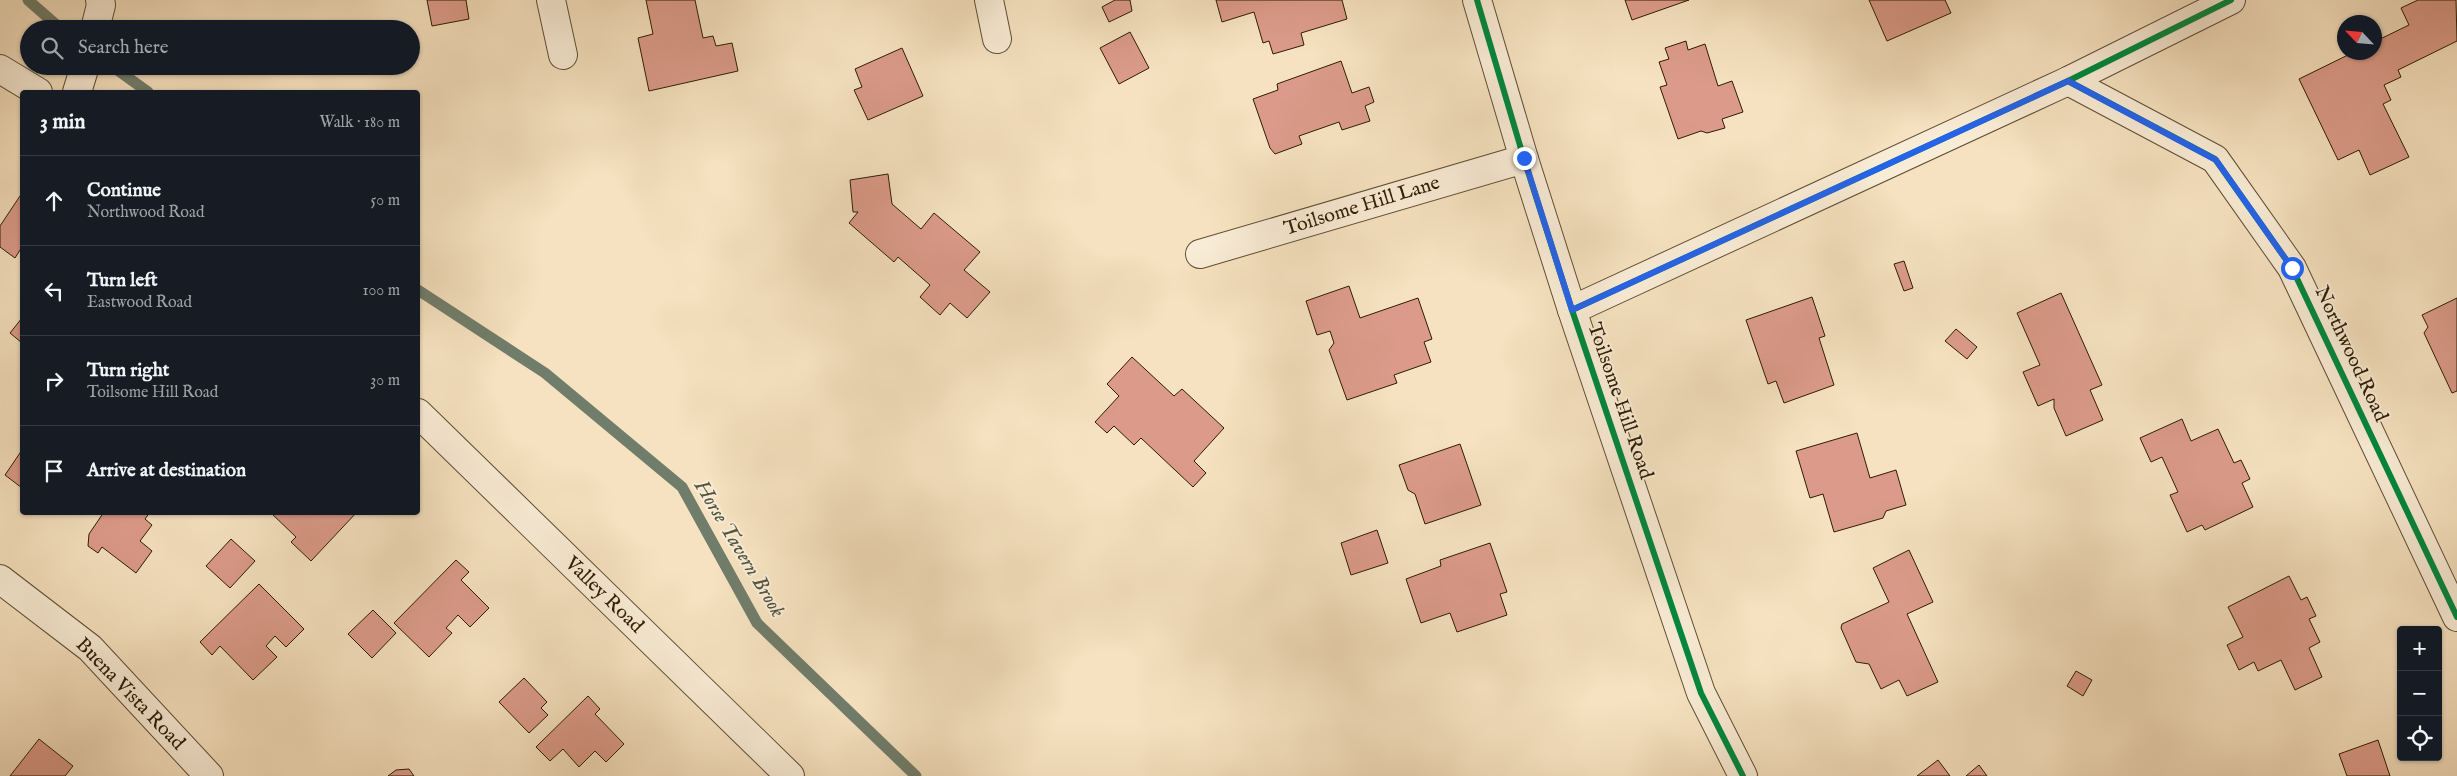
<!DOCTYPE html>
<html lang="en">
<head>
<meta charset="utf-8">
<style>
	body { margin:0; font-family:"IM FELL English",serif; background:#242831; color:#f1f3f6 }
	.controls { position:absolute; right:15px; bottom:15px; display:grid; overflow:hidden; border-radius:5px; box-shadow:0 1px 4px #0004 }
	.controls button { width:45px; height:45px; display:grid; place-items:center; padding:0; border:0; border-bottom:1px solid #363941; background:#171b24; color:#f1f3f6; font:25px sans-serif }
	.compass { position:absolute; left:2337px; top:15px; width:45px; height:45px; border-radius:50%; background:#171b24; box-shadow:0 1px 4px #0004; rotate:296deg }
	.stop { position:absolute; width:15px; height:15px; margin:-11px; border:4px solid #2563eb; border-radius:50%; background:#fff }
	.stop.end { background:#2563eb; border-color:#fff; box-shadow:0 1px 5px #0008 }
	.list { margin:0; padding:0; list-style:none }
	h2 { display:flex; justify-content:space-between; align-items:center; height:65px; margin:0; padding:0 20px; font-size:21px }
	h2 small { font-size:16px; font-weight:400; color:#9ea1a6 }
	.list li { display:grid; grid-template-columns:32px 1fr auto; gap:15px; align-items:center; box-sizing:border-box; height:90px; padding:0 20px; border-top:1px solid #363941 }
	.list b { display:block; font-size:19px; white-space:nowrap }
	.list p { margin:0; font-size:16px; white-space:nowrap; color:#9ea1a6 }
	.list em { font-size:16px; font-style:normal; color:#9ea1a6 }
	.icon { flex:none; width:28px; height:28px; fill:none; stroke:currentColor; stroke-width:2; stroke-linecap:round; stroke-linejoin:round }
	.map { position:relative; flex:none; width:2457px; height:776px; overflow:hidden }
	.search { position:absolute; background:#171b24; box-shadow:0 1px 4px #0004; left:20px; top:20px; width:400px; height:55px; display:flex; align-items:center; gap:12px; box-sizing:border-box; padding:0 18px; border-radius:28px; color:#9ea1a6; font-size:19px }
	.panel { position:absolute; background:#171b24; box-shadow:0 1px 4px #0004; left:20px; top:90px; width:400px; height:425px; border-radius:5px }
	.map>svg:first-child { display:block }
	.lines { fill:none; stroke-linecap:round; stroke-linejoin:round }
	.stream { stroke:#707d6b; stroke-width:11 }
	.building { fill:#dc9b8a; stroke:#2d1c03 }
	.minor-casing { stroke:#5f4e32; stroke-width:30 }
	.minor { stroke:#f9ecd6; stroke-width:28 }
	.cycleway-casing { stroke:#f9ecd6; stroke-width:9 }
	.cycleway { stroke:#00873e; stroke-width:6 }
	.route { stroke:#2563eb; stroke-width:6 }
	.labels { text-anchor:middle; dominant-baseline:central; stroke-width:4; stroke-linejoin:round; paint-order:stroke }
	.street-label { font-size:20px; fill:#2d1c03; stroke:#f9ecd6 }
	.water-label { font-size:21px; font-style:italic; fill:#545540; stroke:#f9ecd6 }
</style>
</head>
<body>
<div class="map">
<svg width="2457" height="776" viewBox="0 0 2457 776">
	<rect width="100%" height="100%" fill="#f6e2c0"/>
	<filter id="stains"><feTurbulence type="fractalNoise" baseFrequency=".004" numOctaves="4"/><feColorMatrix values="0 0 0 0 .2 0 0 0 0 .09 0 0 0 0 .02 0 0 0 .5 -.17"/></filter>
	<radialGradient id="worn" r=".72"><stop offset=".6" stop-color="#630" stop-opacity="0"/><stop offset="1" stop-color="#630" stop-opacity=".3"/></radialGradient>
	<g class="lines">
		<g class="stream">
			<polyline points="28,0 61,29"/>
			<polyline points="112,66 148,92"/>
			<polyline points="418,290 545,373 682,487 757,623 916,776"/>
		</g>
	</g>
	<g class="building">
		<polygon points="427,0 466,0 469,19 432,26"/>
		<polygon points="646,0 695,0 703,38 713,36 716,46 732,43 738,71 649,91 638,38 653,34"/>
		<polygon points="1115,0 1130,0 1132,11 1109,22 1102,7"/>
		<polygon points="1216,0 1342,0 1347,19 1301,33 1304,45 1273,54 1269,41 1263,43 1254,12 1222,22"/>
		<polygon points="1625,0 1689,0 1632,20"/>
		<polygon points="1869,0 1945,0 1951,13 1887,41"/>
		<polygon points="2418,0 2456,0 2457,41 2398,70 2401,77 2384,85 2391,100 2383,104 2409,157 2370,175 2359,150 2338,160 2299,79 2354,52 2374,52 2374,42 2409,25 2401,8"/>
		<polygon points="1130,32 1149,68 1119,84 1100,48"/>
		<polygon points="1686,41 1688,50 1705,44 1718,86 1732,81 1743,112 1722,119 1725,128 1707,133 1701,131 1678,139 1660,87 1667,85 1659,62 1669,59 1665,48"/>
		<polygon points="902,48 923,96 868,120 854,90 862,87 855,69"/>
		<polygon points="1341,61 1352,93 1369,87 1374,102 1365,106 1370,121 1342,130 1339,122 1299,136 1302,144 1275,154 1270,148 1253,99 1278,90 1277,84"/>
		<polygon points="888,174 892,204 921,229 934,213 980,252 964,270 990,292 967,318 950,303 940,315 920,297 930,285 898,257 894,262 849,223 858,212 853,212 850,180"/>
		<polygon points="22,193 22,247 15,258 0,247 0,226"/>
		<polygon points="1904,261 1913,288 1904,291 1894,264"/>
		<polygon points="1349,286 1360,318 1418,298 1432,339 1424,342 1431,362 1394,375 1397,383 1347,400 1329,350 1334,343 1330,331 1317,335 1306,301"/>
		<polygon points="2061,293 2102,385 2090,390 2103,420 2066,436 2054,408 2054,399 2038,406 2023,372 2040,365 2017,313"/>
		<polygon points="1812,297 1825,336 1819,338 1834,385 1784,403 1776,381 1768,384 1746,320"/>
		<polygon points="2457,298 2457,391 2452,393 2424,333 2428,327 2422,315"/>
		<polygon points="22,318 22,343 10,333"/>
		<polygon points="1956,329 1977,347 1967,359 1945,341"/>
		<polygon points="1132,357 1174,396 1182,389 1224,428 1194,461 1206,473 1193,487 1141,438 1134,445 1114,426 1107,433 1095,422 1119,396 1107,384"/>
		<polygon points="2182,419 2191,441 2218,429 2234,463 2241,460 2250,479 2242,483 2253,507 2205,530 2202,525 2187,532 2170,495 2178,492 2162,457 2151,462 2140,438"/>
		<polygon points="1857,433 1870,478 1896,470 1906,505 1886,511 1883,518 1834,532 1823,494 1810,498 1796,451"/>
		<polygon points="1460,444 1481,505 1425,524 1415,494 1408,490 1399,465"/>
		<polygon points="22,450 22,488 5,475"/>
		<polygon points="104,512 150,512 145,519 152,525 140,541 152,551 136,573 102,547 98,553 88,546 89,534"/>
		<polygon points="270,512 357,512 311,561 291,542 296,537"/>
		<polygon points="1377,530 1388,563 1351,575 1341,543"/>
		<polygon points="231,539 255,561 230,588 206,566"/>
		<polygon points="1490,543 1507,592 1500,594 1507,615 1457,632 1450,613 1421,623 1406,579 1441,566 1440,560"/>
		<polygon points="1909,550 1933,602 1907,614 1938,682 1907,696 1899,680 1881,689 1869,664 1856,662 1841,628 1842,624 1889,602 1873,568"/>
		<polygon points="456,560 469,572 461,580 489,608 470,627 458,615 446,628 452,633 429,657 394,623"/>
		<polygon points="2289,576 2301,600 2307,597 2316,616 2309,619 2320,642 2309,648 2322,677 2295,690 2281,660 2258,671 2254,662 2239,670 2227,645 2243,637 2228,607"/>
		<polygon points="259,584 304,629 286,647 275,636 266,646 277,657 253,680 220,646 212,655 200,642"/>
		<polygon points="373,610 396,633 372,658 348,634"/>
		<polygon points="2076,671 2092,680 2083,696 2067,686"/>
		<polygon points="524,678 547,702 541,708 548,715 529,733 499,702"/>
		<polygon points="588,696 600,709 595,714 624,744 606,762 595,751 579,767 563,749 550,761 536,747"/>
		<polygon points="39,739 73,766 65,776 10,776"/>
		<polygon points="2378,740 2390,776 2347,776 2339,754"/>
		<polygon points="1938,760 1950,776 1917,776"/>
		<polygon points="1979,765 1987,776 1966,776"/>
		<polygon points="409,769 414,776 388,776 396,770"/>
	</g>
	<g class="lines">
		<defs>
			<g id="minor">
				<polyline points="551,0 563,55"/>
				<polyline points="989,0 997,39"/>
				<polyline points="1477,0 1524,159 1572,310 1701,693 1743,776"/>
				<polyline points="95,29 101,5 100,0"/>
				<polyline points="0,69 38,92"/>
				<polyline points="2068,81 2215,159 2292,268 2457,617"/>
				<polyline points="77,92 85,66"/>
				<polyline points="1200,254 1524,159"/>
				<polyline points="1572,310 2068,81 2231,0"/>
				<polyline points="418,413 790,776"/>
				<polyline points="0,579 90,648 209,776"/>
			</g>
		</defs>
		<use href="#minor" class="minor-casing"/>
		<use href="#minor" class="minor"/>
		<defs>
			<g id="cycleway">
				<polyline points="1477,0 1524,159 1572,310 1701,693 1743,776"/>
				<polyline points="2068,81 2215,159 2292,268 2457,617"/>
				<polyline points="1572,310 2068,81 2231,0"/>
			</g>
		</defs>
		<use href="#cycleway" class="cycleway-casing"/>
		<use href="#cycleway" class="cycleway"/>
	</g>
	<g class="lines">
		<polyline class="route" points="1524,158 1572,310 2068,81 2216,160 2292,268"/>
	</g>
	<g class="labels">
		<g class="street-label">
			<text transform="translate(1362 206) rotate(-17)">Toilsome Hill Lane</text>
			<text transform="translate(2351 354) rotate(65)">Northwood Road</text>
			<text transform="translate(1620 401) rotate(71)">Toilsome Hill Road</text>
			<text transform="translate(604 595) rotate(44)">Valley Road</text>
			<text transform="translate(130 694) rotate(46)">Buena Vista Road</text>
		</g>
		<g class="water-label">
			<text transform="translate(739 549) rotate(59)">Horse Tavern Brook</text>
		</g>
	</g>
	<rect width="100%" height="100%" filter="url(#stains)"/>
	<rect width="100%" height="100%" fill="url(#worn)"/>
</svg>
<div class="controls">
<button>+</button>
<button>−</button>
<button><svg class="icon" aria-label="locate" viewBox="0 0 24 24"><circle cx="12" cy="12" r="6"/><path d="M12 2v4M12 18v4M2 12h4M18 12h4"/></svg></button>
</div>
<svg class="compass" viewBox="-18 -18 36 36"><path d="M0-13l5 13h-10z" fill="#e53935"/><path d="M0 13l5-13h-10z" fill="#9ea1a6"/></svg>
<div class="stop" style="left:2292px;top:268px"></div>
<div class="stop end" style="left:1524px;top:158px"></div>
<div class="search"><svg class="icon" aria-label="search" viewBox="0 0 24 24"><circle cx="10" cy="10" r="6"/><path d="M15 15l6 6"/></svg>Search here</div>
<section class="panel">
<h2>3 min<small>Walk · 180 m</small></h2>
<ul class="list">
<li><svg class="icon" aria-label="ahead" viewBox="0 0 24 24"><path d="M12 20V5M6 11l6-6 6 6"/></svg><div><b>Continue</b><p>Northwood Road</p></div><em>50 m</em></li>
<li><svg class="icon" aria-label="left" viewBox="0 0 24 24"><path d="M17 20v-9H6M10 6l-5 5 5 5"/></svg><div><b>Turn left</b><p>Eastwood Road</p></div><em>100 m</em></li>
<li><svg class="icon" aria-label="right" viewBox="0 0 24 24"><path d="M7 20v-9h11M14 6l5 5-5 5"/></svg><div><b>Turn right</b><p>Toilsome Hill Road</p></div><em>30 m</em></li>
<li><svg class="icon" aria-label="arrive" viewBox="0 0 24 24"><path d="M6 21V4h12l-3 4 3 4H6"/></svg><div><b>Arrive at destination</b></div></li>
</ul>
</section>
</div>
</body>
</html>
